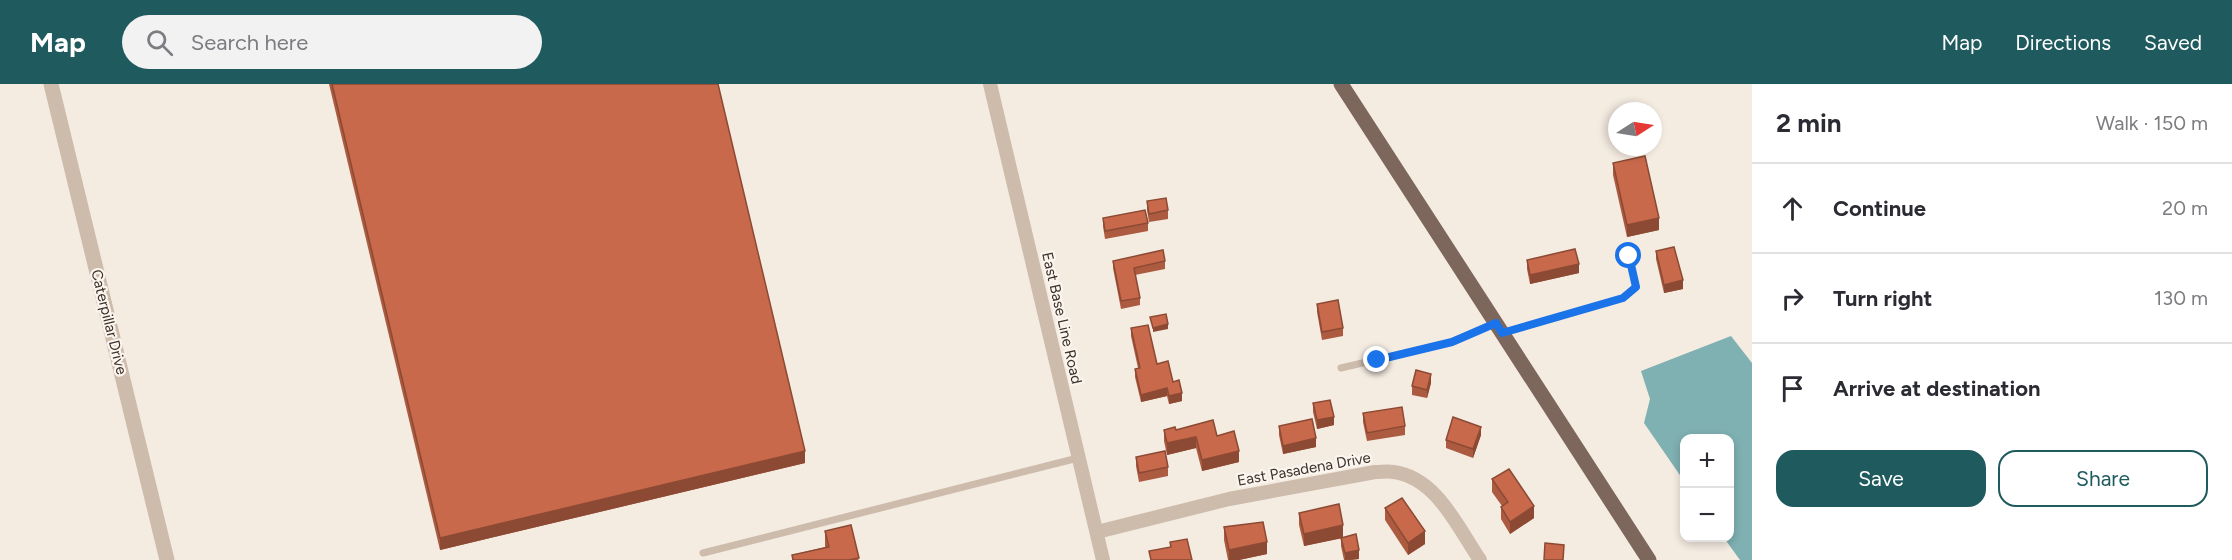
<!DOCTYPE html>
<html lang="en">
<head>
<meta charset="utf-8">
<style>
	body { margin:0; font-family:Figtree,sans-serif; background:#f2f2f3; color:#2b2b33 }
	.controls { position:absolute; right:18px; bottom:18px; display:grid; overflow:hidden; border-radius:12px; box-shadow:0 3px 9px #0003 }
	.controls button { width:54px; height:54px; display:grid; place-items:center; padding:0; border:0; border-bottom:2px solid #e1e1e2; background:#fff; color:#2b2b33; font:30px sans-serif }
	.compass { position:absolute; left:1608px; top:18px; width:54px; height:54px; border-radius:50%; background:#fff; box-shadow:0 3px 9px #0003; rotate:78deg }
	.stop { position:absolute; width:18px; height:18px; margin:-14px; border:4px solid #1a73e8; border-radius:50%; background:#fff }
	.stop.end { background:#1a73e8; border-color:#fff; box-shadow:0 2px 6px #0008 }
	.list { margin:0; padding:0; list-style:none }
	h2 { display:flex; justify-content:space-between; align-items:center; height:78px; margin:0; padding:0 24px; font-size:26px }
	h2 small { font-size:20px; font-weight:400; color:#7c7c81 }
	.list li { display:grid; grid-template-columns:39px 1fr auto; gap:18px; align-items:center; box-sizing:border-box; height:90px; padding:0 24px; border-top:2px solid #e1e1e2 }
	.list b { display:block; font-size:22px; white-space:nowrap }
	.list em { font-size:20px; font-style:normal; color:#7c7c81 }
	.actions { display:flex; gap:12px; padding:18px 24px }
	.actions a { flex:1; padding:14px 0; border:2px solid #1f5a5e; border-radius:18px; text-align:center; font-size:21px; color:#1f5a5e }
	.actions .main { background:#1f5a5e; color:#fff }
	.icon { flex:none; width:33px; height:33px; fill:none; stroke:currentColor; stroke-width:2; stroke-linecap:round; stroke-linejoin:round }
	.map { position:relative; flex:none; width:1752px; height:476px; overflow:hidden }
	header { display:flex; align-items:center; gap:36px; box-sizing:border-box; height:84px; padding:0 30px; background:#1f5a5e; color:#fff }
	header strong { font-size:28px }
	nav { display:flex; gap:33px; margin-inline-start:auto; font-size:21px }
	.search { width:420px; height:54px; background:#f2f2f3; display:flex; align-items:center; gap:15px; box-sizing:border-box; padding:0 21px; border-radius:33px; color:#7c7c81; font-size:22px }
	main { display:flex }
	aside { flex:1; background:#fff }
	.map>svg:first-child { display:block }
	.water { fill:#7fb0b2 }
	.lines { fill:none; stroke-linecap:round; stroke-linejoin:round }
	.service { stroke:#cdbbac; stroke-width:7 }
	.minor { stroke:#cdbbac; stroke-width:14 }
	.tertiary { stroke:#cdbbac; stroke-width:15 }
	.primary { stroke:#7d675c; stroke-width:15 }
	.wall { fill:#ac5a40 }
	.shaded-wall { fill:#8c4a34 }
	.building { fill:#c8694b; stroke:#8c4a34; stroke-width:1.5 }
	.route { stroke:#1a73e8; stroke-width:8 }
	.labels { text-anchor:middle; dominant-baseline:central; stroke-width:4.5; stroke-linejoin:round; paint-order:stroke }
	.street-label { font-size:15px; fill:#3b302b; stroke:#fbf5ee }
</style>
</head>
<body>
<header>
<strong>Map</strong>
<div class="search"><svg class="icon" aria-label="search" viewBox="0 0 24 24"><circle cx="10" cy="10" r="6"/><path d="M15 15l6 6"/></svg>Search here</div>
<nav><a>Map</a><a>Directions</a><a>Saved</a></nav>
</header>
<main>
<div class="map">
<svg width="1752" height="476" viewBox="0 0 1752 476">
	<rect width="100%" height="100%" fill="#f4ebe1"/>
	<polygon class="water" points="1731,252 1752,279 1752,476 1740,476 1724,454 1730,454 1730,354 1684,354 1684,397 1644,339 1650,315 1641,287"/>
	<g class="lines">
		<g class="service">
			<polyline points="1502,249 1623,214 1636,203 1629,172"/>
			<polyline points="1341,284 1452,258 1495,239"/>
			<polyline points="703,469 1078,374"/>
		</g>
		<g class="minor">
			<polyline points="990,0 1103,476"/>
			<path d="M1097 448 1229 415 1375 388C1382 388 1388 387 1394 388 1437 394 1458 444 1480 476"/>
		</g>
		<polyline class="tertiary" points="51,0 167,476"/>
		<polyline class="primary" points="1341,0 1649,476"/>
	</g>
	<g class="wall">
		<polygon points="329,0 718,0 805,379 440,466"/>
		<polygon points="1613,79 1659,146 1627,153 1613,91"/>
		<polygon points="1147,117 1168,126 1168,135 1149,138 1147,126"/>
		<polygon points="1103,134 1148,139 1148,147 1105,155 1103,142"/>
		<polygon points="1656,167 1683,205 1664,209 1656,175"/>
		<polygon points="1527,176 1579,189 1530,200 1527,185"/>
		<polygon points="1113,177 1165,177 1165,185 1135,191 1140,214 1140,221 1121,225 1113,184"/>
		<polygon points="1317,220 1343,244 1343,252 1322,256 1317,228"/>
		<polygon points="1131,244 1157,280 1173,298 1182,317 1169,320 1167,312 1141,318 1135,293 1135,285 1138,284 1131,252"/>
		<polygon points="1431,299 1427,314 1412,311 1412,302"/>
		<polygon points="1313,319 1334,341 1317,345 1313,328"/>
		<polygon points="1363,329 1405,342 1405,351 1367,357 1363,338"/>
		<polygon points="1279,342 1316,363 1283,370 1279,351"/>
		<polygon points="1164,346 1176,346 1217,352 1239,378 1202,387 1196,364 1167,371 1164,357"/>
		<polygon points="1481,351 1473,374 1446,364 1446,356"/>
		<polygon points="1136,373 1168,383 1168,392 1139,398 1136,382"/>
		<polygon points="1492,395 1534,434 1510,450 1501,435 1501,423 1502,422 1492,408"/>
		<polygon points="1385,424 1425,460 1408,471 1385,436"/>
		<polygon points="1299,429 1343,453 1359,475 1352,476 1344,476 1341,462 1341,454 1304,462 1299,441"/>
		<polygon points="1224,443 1267,470 1239,476 1228,476 1224,456"/>
		<polygon points="825,447 859,476 792,476 792,471 825,463"/>
	</g>
	<g class="shaded-wall">
		<polygon points="1659,134 1659,146 1627,153 1627,141"/>
		<polygon points="1579,180 1579,189 1530,200 1530,191"/>
		<polygon points="1683,196 1683,205 1664,209 1664,201"/>
		<polygon points="1168,240 1168,245 1153,248 1153,244"/>
		<polygon points="1431,290 1431,299 1427,314 1427,306"/>
		<polygon points="1167,304 1167,312 1141,318 1141,311"/>
		<polygon points="1182,309 1182,317 1169,320 1169,312"/>
		<polygon points="1334,333 1334,341 1317,345 1317,336"/>
		<polygon points="1481,343 1481,351 1473,374 1473,365"/>
		<polygon points="1196,353 1196,364 1167,371 1167,359"/>
		<polygon points="1316,354 1316,363 1283,370 1283,362"/>
		<polygon points="805,367 805,379 440,466 440,454"/>
		<polygon points="1239,367 1239,378 1202,387 1202,376"/>
		<polygon points="1534,422 1534,434 1510,450 1510,438"/>
		<polygon points="1343,441 1343,454 1304,462 1304,450"/>
		<polygon points="1425,447 1425,460 1408,471 1408,459"/>
		<polygon points="1267,458 1267,470 1239,476 1229,476 1229,466"/>
		<polygon points="1359,466 1359,475 1345,476 1345,469"/>
	</g>
	<g class="building">
		<polygon points="332,0 718,0 805,367 440,454"/>
		<polygon points="1645,72 1659,134 1627,141 1613,79"/>
		<polygon points="1166,114 1168,126 1149,130 1147,117"/>
		<polygon points="1145,126 1148,139 1105,147 1103,134"/>
		<polygon points="1674,163 1683,196 1664,201 1656,167"/>
		<polygon points="1575,165 1579,180 1530,191 1527,176"/>
		<polygon points="1163,166 1165,177 1134,184 1140,214 1121,217 1113,177"/>
		<polygon points="1338,216 1343,244 1322,248 1317,220"/>
		<polygon points="1166,230 1168,240 1153,244 1150,233"/>
		<polygon points="1148,241 1157,280 1168,277 1173,298 1179,296 1182,309 1169,312 1167,304 1141,311 1135,285 1140,284 1131,244"/>
		<polygon points="1416,286 1431,290 1427,306 1412,302"/>
		<polygon points="1330,316 1334,333 1317,336 1313,319"/>
		<polygon points="1402,323 1405,342 1367,349 1363,329"/>
		<polygon points="1453,333 1481,343 1473,365 1446,356"/>
		<polygon points="1312,335 1316,354 1283,362 1279,342"/>
		<polygon points="1213,336 1217,352 1234,347 1239,367 1202,376 1196,353 1167,359 1164,346 1175,343 1176,346"/>
		<polygon points="1165,367 1168,383 1139,389 1136,373"/>
		<polygon points="1509,385 1534,422 1510,438 1501,423 1508,418 1492,395"/>
		<polygon points="1402,414 1425,447 1408,459 1385,424"/>
		<polygon points="1339,420 1343,441 1304,450 1299,429"/>
		<polygon points="1263,438 1267,458 1229,466 1224,443"/>
		<polygon points="851,441 859,474 849,476 793,476 792,471 829,463 825,447"/>
		<polygon points="1356,450 1359,466 1345,469 1341,454"/>
		<polygon points="1187,455 1192,476 1151,476 1149,467 1171,463 1170,458"/>
		<polygon points="1545,459 1564,461 1563,476 1544,476"/>
	</g>
	<g class="lines">
		<polyline class="route" points="1377,276 1452,258 1496,239 1502,249 1623,214 1636,203 1629,172"/>
	</g>
	<g class="labels">
		<g class="street-label">
			<text transform="translate(1062 234) rotate(77)">East Base Line Road</text>
			<text transform="translate(109 238) rotate(76)">Caterpillar Drive</text>
			<text transform="translate(1304 385) rotate(-10)">East Pasadena Drive</text>
		</g>
	</g>
</svg>
<div class="controls">
<button>+</button>
<button>−</button>
</div>
<svg class="compass" viewBox="-18 -18 36 36"><path d="M0-13l5 13h-10z" fill="#e53935"/><path d="M0 13l5-13h-10z" fill="#7c7c81"/></svg>
<div class="stop" style="left:1629px;top:172px"></div>
<div class="stop end" style="left:1377px;top:276px"></div>
</div>
<aside>
<h2>2 min<small>Walk · 150 m</small></h2>
<ul class="list">
<li><svg class="icon" aria-label="ahead" viewBox="0 0 24 24"><path d="M12 20V5M6 11l6-6 6 6"/></svg><div><b>Continue</b></div><em>20 m</em></li>
<li><svg class="icon" aria-label="right" viewBox="0 0 24 24"><path d="M7 20v-9h11M14 6l5 5-5 5"/></svg><div><b>Turn right</b></div><em>130 m</em></li>
<li><svg class="icon" aria-label="arrive" viewBox="0 0 24 24"><path d="M6 21V4h12l-3 4 3 4H6"/></svg><div><b>Arrive at destination</b></div></li>
</ul>
<div class="actions"><a class="main">Save</a><a>Share</a></div>
</aside>
</main>
</body>
</html>
